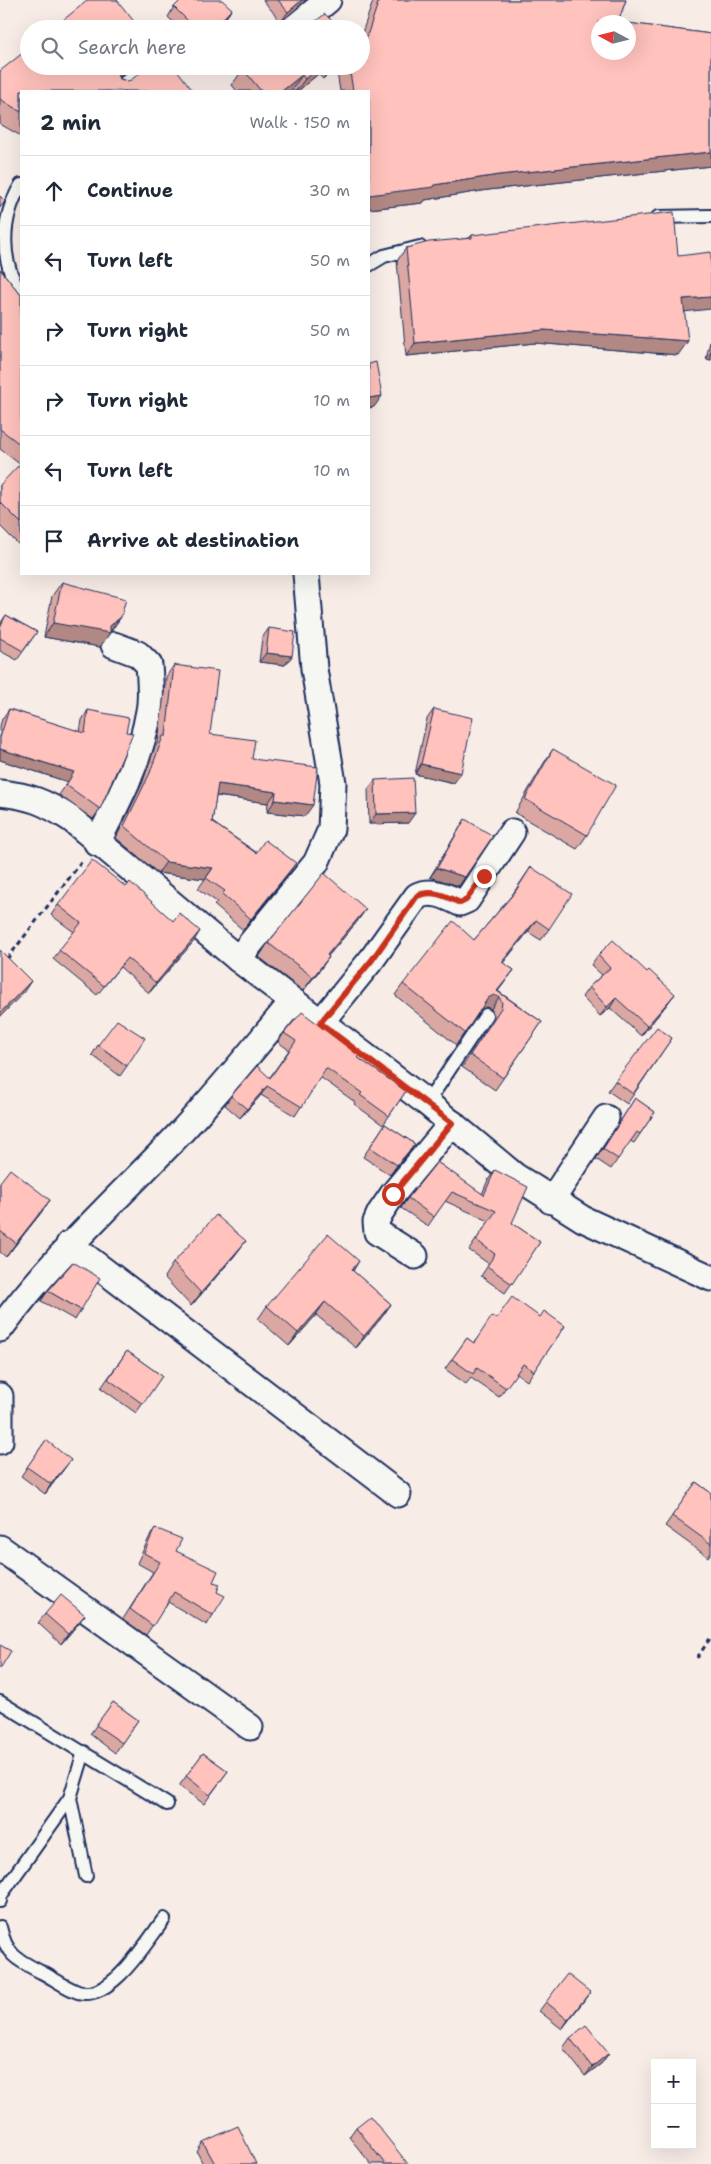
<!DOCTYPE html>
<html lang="en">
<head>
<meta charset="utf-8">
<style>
	body { margin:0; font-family:"Shantell Sans",sans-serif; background:#f6f6f7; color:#1f2937 }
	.controls { position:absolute; right:15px; bottom:15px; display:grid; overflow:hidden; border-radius:0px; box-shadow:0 5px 20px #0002 }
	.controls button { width:45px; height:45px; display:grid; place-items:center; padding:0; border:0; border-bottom:1px solid #e0e1e3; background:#fff; color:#1f2937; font:25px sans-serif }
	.compass { position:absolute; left:591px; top:15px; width:45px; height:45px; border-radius:50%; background:#fff; box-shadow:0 5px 20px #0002; rotate:277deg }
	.stop { position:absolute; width:15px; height:15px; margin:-11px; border:4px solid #c8321e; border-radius:50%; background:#fff }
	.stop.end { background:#c8321e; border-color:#fff; box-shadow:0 1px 5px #0008 }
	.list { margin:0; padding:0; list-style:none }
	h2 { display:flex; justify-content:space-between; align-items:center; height:65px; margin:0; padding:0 20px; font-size:21px }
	h2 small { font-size:16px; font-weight:400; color:#747a83 }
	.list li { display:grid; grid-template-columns:32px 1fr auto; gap:15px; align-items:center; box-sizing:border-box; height:70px; padding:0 20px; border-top:1px solid #e0e1e3 }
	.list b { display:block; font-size:19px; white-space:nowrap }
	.list em { font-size:16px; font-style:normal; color:#747a83 }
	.icon { flex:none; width:28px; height:28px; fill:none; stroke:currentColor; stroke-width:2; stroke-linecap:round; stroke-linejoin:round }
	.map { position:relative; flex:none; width:711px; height:2164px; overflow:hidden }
	.search { position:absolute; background:#fff; box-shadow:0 5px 20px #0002; left:20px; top:20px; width:350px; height:55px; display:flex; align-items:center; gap:12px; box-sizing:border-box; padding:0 18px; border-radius:28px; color:#747a83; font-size:19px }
	.panel { position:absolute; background:#fff; box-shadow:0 5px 20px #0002; left:20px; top:90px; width:350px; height:485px; border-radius:0px }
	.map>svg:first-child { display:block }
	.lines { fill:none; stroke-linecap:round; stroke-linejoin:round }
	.lane-casing { stroke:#1b2f5e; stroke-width:16 }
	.street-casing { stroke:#1b2f5e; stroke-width:29 }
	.path { stroke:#1b2f5e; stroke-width:3; stroke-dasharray:5 4; stroke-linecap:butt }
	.lane { stroke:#f6f6f2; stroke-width:12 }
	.street { stroke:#f6f6f2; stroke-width:25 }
	.wall { fill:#dba7a2; stroke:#1b2f5e }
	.shaded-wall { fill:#b28884; stroke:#1b2f5e }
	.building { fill:#ffc2bc; stroke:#1b2f5e }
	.route { stroke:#c8321e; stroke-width:6 }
</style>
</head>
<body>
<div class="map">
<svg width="711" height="2164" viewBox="0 0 711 2164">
	<rect width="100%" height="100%" fill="#f8ece7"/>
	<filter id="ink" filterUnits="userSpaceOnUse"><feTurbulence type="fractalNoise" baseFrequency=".02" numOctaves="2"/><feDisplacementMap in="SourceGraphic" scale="10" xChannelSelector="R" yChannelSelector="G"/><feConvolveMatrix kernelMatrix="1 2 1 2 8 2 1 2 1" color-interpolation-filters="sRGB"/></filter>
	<g filter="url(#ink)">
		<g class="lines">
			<defs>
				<g id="lane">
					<polyline points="114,91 146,66"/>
					<path d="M21 185C0 220 0 261 21 294"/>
					<polyline points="658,217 711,216"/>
					<polyline points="369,265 384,256 420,247"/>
					<polyline points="427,1103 486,1015"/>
					<polyline points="0,1702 167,1804"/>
					<polyline points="70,1798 86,1876"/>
					<polyline points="0,1901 1,1895 70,1798 84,1752"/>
					<path d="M0 1927C6 1955 17 1960 41 1972 53 1978 66 1988 78 1992 111 2002 147 1941 164 1919"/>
				</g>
				<g id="street">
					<polyline points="293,29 328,0"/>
					<path d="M0 793C30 796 45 802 71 819L238 959 427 1103 515 1176 583 1219 711 1278"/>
					<path d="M97 843C119 800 141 759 149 711 152 696 150 680 149 665L138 654 114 645"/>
					<polyline points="238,959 316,863 331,829 333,783 314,669 306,574"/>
					<path d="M320 1023 372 959 417 896C431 889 446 896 460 903L467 900 512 832"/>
					<polyline points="551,1201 606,1118"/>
					<polyline points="69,1244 398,1494"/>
					<polyline points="415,1256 377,1232 376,1222 380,1213 393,1194 452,1123"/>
					<path d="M0 1329C53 1256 120 1197 182 1131 221 1089 257 1045 293 1001"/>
					<polyline points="0,1396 0,1441"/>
					<polyline points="0,1548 250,1727"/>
				</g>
			</defs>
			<use href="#lane" class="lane-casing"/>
			<use href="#street" class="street-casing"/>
			<g class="path">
				<polyline points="7,959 83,860"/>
				<polyline points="697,1658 711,1637"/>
			</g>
			<use href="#lane" class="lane"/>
			<use href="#street" class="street"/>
		</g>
		<g class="wall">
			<polygon points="263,0 306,0 281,22"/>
			<polygon points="374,0 626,0 618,22 711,34 711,166 488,190 425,200 423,203 369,209 369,91 340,91 336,66 361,66 361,36 372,4"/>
			<polygon points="174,7 232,9 225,19 215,29 180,29 168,17"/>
			<polygon points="29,66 133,66 119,77 120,79 127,81 21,91 21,136 0,124 0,71"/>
			<polygon points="247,66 335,66 323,79 318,74 298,91 237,91 232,85 243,69"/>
			<polygon points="472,235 685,312 678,355 535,343 406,356 397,261 406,248 469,238"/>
			<polygon points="0,269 21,295 21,465 0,449"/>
			<polygon points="711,337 711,360 706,359"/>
			<polygon points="21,470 21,547 0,526 0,485"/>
			<polygon points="62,582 121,617 100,647 44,637 52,596"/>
			<polygon points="6,615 37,632 17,660 0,651 0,624"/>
			<polygon points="269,628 292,656 285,665 259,662 262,638"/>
			<polygon points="174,665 210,734 252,759 305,816 267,812 268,803 216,796 212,822 288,874 243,930 214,905 217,902 198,889 205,879 158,873 116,838 142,784 155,747 158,743 166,677"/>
			<polygon points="9,709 80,732 82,720 88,710 100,809 93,819 59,795 68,782 0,760 0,726 2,719"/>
			<polygon points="434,709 454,783 415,774 427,719"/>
			<polygon points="553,749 587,835 577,849 515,813 544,763"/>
			<polygon points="375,780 408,823 369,824 368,789"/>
			<polygon points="465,819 459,886 430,877 459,829"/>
			<polygon points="531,867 549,929 541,940 528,932 503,963 514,970 498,991 542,1022 495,1090 462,1067 493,1020 494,1015 491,1009 486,1007 480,1010 456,1045 395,995 403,984 474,940 512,895"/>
			<polygon points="58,905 194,941 149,993 120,967 97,995 53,959 74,932 51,915"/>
			<polygon points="366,909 356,923 328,956 329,957 319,971 303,991 259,957 268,943"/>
			<polygon points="598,955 668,1003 641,1036 610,1008 600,1016 582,997 589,987 602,975 591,965"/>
			<polygon points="284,1033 357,1057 406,1091 383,1125 354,1104 355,1102 320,1077 295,1116 261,1095 240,1118 225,1105 231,1096 270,1077 289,1050 278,1042"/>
			<polygon points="672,1038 627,1104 608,1091 615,1081"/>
			<polygon points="98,1045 127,1066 120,1076 92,1055"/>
			<polygon points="635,1098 655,1112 634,1143 630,1141 611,1169 596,1159"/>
			<polygon points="385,1124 415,1144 408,1153 390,1175 363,1157"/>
			<polygon points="437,1162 482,1194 488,1180 495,1170 512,1223 540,1242 505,1293 481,1276 489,1264 469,1250 489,1221 445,1201 428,1226 401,1208 408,1198"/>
			<polygon points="0,1182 50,1200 40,1214 6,1257 0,1252"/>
			<polygon points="236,1254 191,1306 164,1277 173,1263"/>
			<polygon points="359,1261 353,1271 391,1304 382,1317 356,1348 316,1315 289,1346 258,1319 267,1306"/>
			<polygon points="48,1291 81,1310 75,1320 41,1301"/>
			<polygon points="540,1317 565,1326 527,1381 516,1373 499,1397 471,1378 466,1384 445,1369 467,1338 473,1343 496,1319"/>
			<polygon points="127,1351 162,1376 136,1413 101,1388"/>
			<polygon points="46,1440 64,1469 45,1494 21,1476"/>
			<polygon points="696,1482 711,1493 711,1553 708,1557 665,1526"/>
			<polygon points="155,1528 176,1551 213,1582 217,1592 213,1615 207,1625 168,1602 146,1635 123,1619 153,1572 137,1563 149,1538"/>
			<polygon points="45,1614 85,1615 78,1624 61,1644 38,1623"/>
			<polygon points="113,1702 138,1720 115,1753 90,1734"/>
			<polygon points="203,1753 228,1771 204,1804 179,1786"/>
			<polygon points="590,1992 562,2029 539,2011 546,2002"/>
			<polygon points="570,2038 602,2063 585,2076 563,2048"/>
			<polygon points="356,2127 408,2164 371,2164 349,2137"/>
			<polygon points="203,2142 256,2164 203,2164 197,2152"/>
		</g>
		<g class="shaded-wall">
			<polygon points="302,0 306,0 281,22 288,12"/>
			<polygon points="232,9 225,19 215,29 213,29"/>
			<polygon points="122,66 132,66 109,85 121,67"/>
			<polygon points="319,66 323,66 318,74 298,91 296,91 305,79"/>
			<polygon points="332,66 335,66 323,79"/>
			<polygon points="302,75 291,91 282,91"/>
			<polygon points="711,152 711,166 488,190 425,200 423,203 369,209 369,195 499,175"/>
			<polygon points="711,297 711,309 674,313 683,299"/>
			<polygon points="544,330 688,341 678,355 535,343 406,356 415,343"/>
			<polygon points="711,352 711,360 706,359"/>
			<polygon points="382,396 374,407 369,408 369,398"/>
			<polygon points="121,617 109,633 110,633 100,647 44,637 53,623 110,626"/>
			<polygon points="266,653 292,656 285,665 259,662"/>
			<polygon points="0,749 74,772 68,782 0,760"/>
			<polygon points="421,764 461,773 454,783 415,774"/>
			<polygon points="218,784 276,792 268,803 210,795"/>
			<polygon points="275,800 313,805 305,816 267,812"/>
			<polygon points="415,813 408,823 369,824 376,814"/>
			<polygon points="166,862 213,868 205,879 158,873"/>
			<polygon points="296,863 288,874 243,930 251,919"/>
			<polygon points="437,868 465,877 459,886 430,877"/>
			<polygon points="366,909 356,923 317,969 327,955"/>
			<polygon points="536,920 528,932 494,974 502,962"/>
			<polygon points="200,931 194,941 149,993 156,983"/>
			<polygon points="329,957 319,971 303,991 313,977"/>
			<polygon points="514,970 495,995 499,997 491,1009 486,1007 480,1010 488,998"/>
			<polygon points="31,981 23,993 0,1017 0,1013"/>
			<polygon points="675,994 668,1003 641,1036 647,1026"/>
			<polygon points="616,998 610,1008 600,1016 607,1007"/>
			<polygon points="267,1086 261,1095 240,1118 247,1109"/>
			<polygon points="415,1144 408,1153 390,1175 397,1165"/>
			<polygon points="50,1200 40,1214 6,1257 16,1243"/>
			<polygon points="246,1241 236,1254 191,1306 201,1293"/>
			<polygon points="325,1302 316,1315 289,1346 298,1333"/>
			<polygon points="391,1304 382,1317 356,1348 364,1336"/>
			<polygon points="71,1460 64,1469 45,1494 51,1484"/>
			<polygon points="85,1615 78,1624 61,1644 68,1634"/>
			<polygon points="590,1992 583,2002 562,2029 568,2020"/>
			<polygon points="609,2053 602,2063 585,2076 592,2067"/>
		</g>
		<g class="building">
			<polygon points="88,0 117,0 140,29 52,29"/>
			<polygon points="181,0 222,0 232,9 213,29 196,29 174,7"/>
			<polygon points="278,0 302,0 288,12"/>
			<polygon points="379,0 626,0 618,22 622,22 598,22 598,52 628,52 628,23 711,34 711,152 499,175 434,185 434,187 369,195 369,91 353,91 349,66 361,66 361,50 362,51"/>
			<polygon points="325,14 340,29 306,29 308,27"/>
			<polygon points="29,48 29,66 122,66 121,67 118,74 120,79 127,81 131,80 149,66 174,66 193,91 21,91 21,112 0,99 0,71"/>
			<polygon points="247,66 319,66 305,79 302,75 282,91 261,91 243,69"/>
			<polygon points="0,196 5,201 0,208"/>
			<polygon points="674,212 678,256 711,252 711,297 683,299 688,341 544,330 415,343 406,248 429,242 472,238 472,235"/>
			<polygon points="0,269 21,295 21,445 0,429"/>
			<polygon points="376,362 382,396 369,398 369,364"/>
			<polygon points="18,466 21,470 21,523 0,502 0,485"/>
			<polygon points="62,582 126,599 121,617 110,626 110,633 53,623"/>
			<polygon points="6,615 37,632 23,651 0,638 0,627"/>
			<polygon points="269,628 295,632 292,656 266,653"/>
			<polygon points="174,665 218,671 210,734 255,740 252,759 318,767 313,805 275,800 276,792 218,784 212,822 256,853 265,840 296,863 251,919 222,894 225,891 206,878 213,868 166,862 124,826 150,773 163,736 166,736"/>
			<polygon points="9,709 85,733 88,710 129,718 126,732 133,733 100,809 66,785 74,772 0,749 0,738"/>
			<polygon points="434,709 473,718 461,773 421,764"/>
			<polygon points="553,749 616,785 587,835 525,799"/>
			<polygon points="413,778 415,813 376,814 375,780"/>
			<polygon points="465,819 493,836 465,877 437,868"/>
			<polygon points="92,860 126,887 130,882 173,921 179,913 200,931 156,983 127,958 104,986 59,950 81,923 58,905"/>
			<polygon points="531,867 572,894 549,929 536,920 502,962 514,970 497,991 542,1022 503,1078 470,1055 501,1008 502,1003 499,997 494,995 488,998 465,1033 403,984 453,921 474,940 515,892"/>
			<polygon points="324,873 366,909 327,955 329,957 313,977 268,943"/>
			<polygon points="613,940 647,972 649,970 675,994 647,1026 616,998 607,1007 589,987 610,968 598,955"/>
			<polygon points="0,950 31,981 0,1013"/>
			<polygon points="302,1012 359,1055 357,1057 406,1091 389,1116 360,1095 362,1093 326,1068 302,1107 267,1086 247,1109 231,1096 257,1066 270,1078 296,1041 284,1033"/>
			<polygon points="117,1020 145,1038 127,1066 98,1045"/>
			<polygon points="657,1027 672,1038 633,1094 615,1081"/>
			<polygon points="635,1098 655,1112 640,1134 637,1132 618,1159 603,1149"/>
			<polygon points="385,1124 415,1144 397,1165 370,1147"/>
			<polygon points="437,1162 484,1195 495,1170 528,1187 512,1223 540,1242 512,1284 487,1266 495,1254 476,1240 496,1211 452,1192 434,1217 408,1198"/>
			<polygon points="10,1169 50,1200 16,1243 0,1231 0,1182"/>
			<polygon points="216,1215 246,1241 201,1293 173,1263"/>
			<polygon points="328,1234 359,1261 352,1270 391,1304 364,1336 325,1302 298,1333 267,1306"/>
			<polygon points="73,1262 100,1278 81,1310 48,1291"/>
			<polygon points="512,1297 540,1317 544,1311 565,1326 534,1371 523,1364 506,1388 477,1368 473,1374 452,1359 467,1338 474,1343 492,1316 496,1319"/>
			<polygon points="127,1351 162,1376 143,1404 108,1379"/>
			<polygon points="46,1440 71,1460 51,1484 27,1467"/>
			<polygon points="696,1482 711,1493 711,1544 672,1516"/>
			<polygon points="155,1528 182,1539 176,1551 218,1571 213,1582 220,1584 217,1592 225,1596 213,1615 174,1592 153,1626 130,1609 160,1562 144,1553"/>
			<polygon points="61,1595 85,1615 68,1634 45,1614"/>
			<polygon points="0,1645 11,1651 0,1669"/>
			<polygon points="113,1702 138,1720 122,1743 96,1725"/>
			<polygon points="203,1753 228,1771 210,1795 186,1776"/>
			<polygon points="567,1974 590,1992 568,2020 546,2002"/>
			<polygon points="586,2025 609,2053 592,2067 570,2038"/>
			<polygon points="370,2116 408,2164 385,2164 356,2127"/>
			<polygon points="238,2126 256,2164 215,2164 203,2142"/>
		</g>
	</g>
	<g class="lines" filter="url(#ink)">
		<path class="route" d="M393 1194 452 1123 320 1023 372 960 417 896C431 889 446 896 460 903L466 900 484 876"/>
	</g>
</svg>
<div class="controls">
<button>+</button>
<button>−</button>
</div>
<svg class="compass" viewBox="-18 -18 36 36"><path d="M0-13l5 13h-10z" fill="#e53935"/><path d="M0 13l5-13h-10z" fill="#747a83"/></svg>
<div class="stop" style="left:393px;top:1194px"></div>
<div class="stop end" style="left:484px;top:876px"></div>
<div class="search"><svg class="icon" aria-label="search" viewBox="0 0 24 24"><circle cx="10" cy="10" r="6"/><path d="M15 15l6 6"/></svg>Search here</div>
<section class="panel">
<h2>2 min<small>Walk · 150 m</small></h2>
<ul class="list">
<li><svg class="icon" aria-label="ahead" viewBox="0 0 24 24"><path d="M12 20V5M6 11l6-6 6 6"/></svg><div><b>Continue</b></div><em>30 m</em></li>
<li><svg class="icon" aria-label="left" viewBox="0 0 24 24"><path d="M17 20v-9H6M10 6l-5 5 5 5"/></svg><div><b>Turn left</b></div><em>50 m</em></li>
<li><svg class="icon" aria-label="right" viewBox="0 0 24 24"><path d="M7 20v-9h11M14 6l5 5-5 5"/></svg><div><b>Turn right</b></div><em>50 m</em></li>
<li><svg class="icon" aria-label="right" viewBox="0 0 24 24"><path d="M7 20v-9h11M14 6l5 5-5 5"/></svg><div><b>Turn right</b></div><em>10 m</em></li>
<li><svg class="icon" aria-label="left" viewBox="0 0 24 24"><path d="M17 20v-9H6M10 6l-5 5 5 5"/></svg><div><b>Turn left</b></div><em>10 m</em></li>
<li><svg class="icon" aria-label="arrive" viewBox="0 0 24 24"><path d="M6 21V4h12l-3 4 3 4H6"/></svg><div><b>Arrive at destination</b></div></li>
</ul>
</section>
</div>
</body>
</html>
